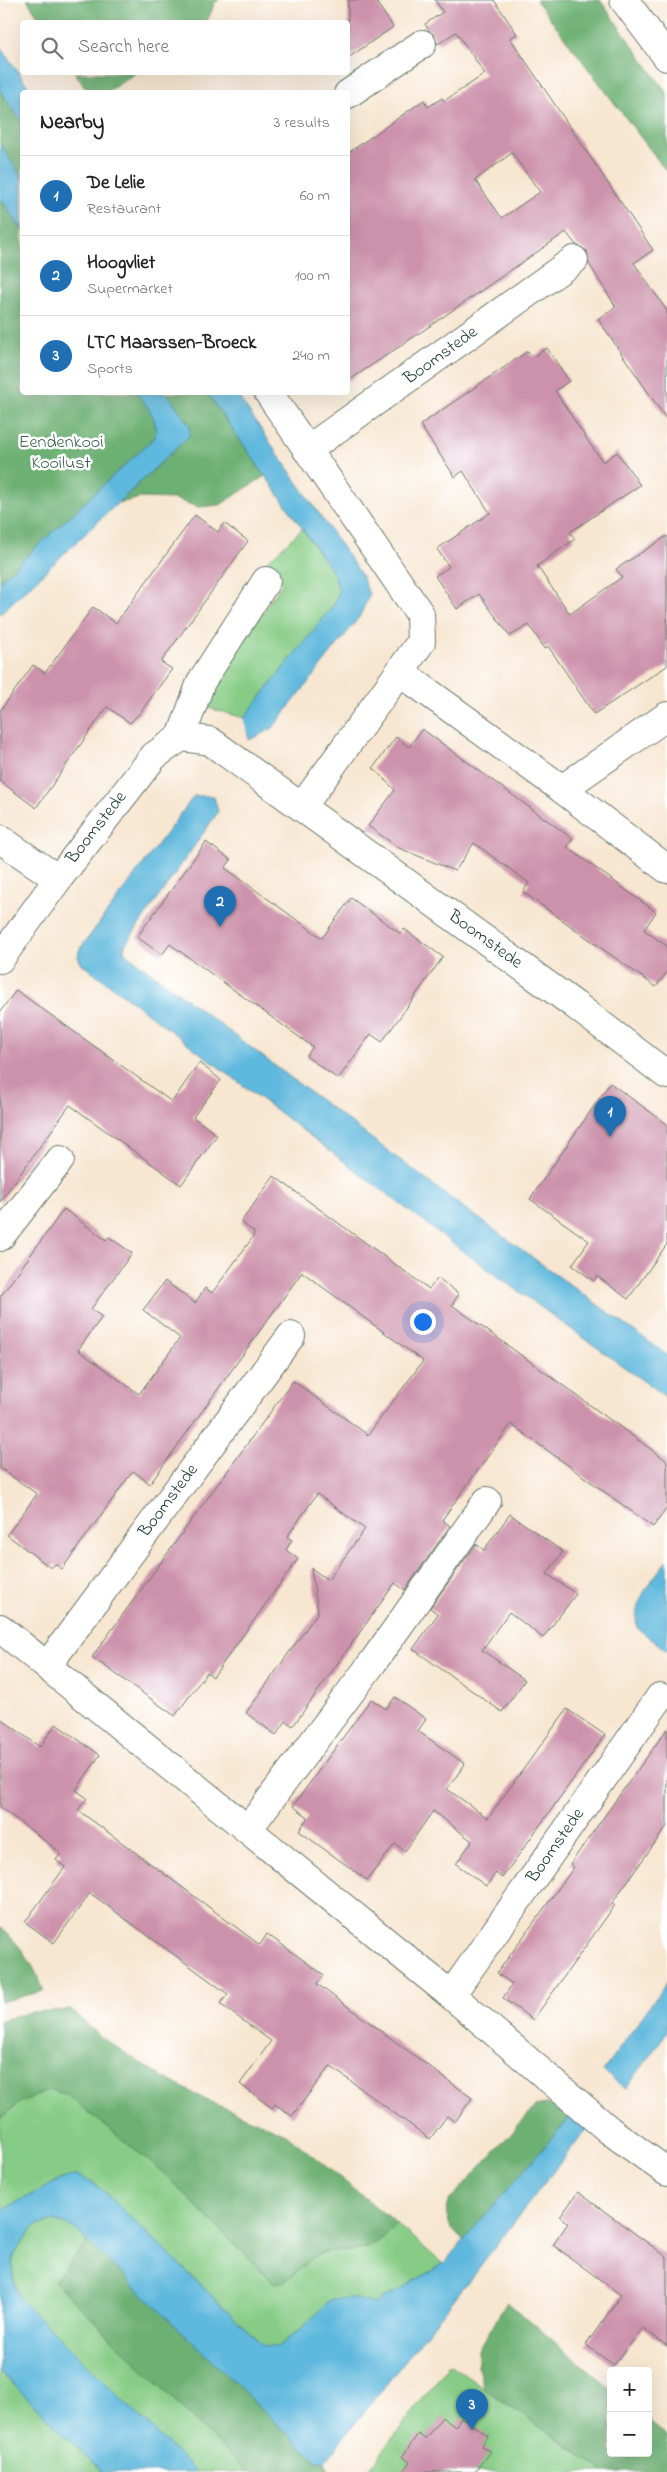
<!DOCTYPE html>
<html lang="en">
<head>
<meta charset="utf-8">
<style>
	body { margin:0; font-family:"Indie Flower",sans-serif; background:#f6f6f6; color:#222 }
	.controls { position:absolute; right:15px; bottom:15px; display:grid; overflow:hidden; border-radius:5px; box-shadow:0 5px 20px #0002 }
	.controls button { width:45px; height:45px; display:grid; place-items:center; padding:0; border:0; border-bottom:1px solid #e0e0e0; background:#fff; color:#222; font:25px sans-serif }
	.you { position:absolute; left:422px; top:1321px; width:18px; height:18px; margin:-12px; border:4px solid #fff; border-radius:50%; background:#1a73e8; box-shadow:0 0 0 8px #1a73e833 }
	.badge { display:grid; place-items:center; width:32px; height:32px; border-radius:50%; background:#1f6fb2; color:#fff; font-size:16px; font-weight:700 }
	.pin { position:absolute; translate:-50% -41px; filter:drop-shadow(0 1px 2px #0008) }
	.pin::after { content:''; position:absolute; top:26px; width:18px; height:15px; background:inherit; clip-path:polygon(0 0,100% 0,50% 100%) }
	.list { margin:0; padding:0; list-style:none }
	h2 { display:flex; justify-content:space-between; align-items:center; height:65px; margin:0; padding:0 20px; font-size:21px }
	h2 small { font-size:16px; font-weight:400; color:#767676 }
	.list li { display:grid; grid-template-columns:32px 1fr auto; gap:15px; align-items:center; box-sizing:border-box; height:80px; padding:0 20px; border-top:1px solid #e0e0e0 }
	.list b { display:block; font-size:19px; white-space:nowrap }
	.list p { margin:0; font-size:16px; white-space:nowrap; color:#767676 }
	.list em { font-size:16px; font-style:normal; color:#767676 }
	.icon { flex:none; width:28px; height:28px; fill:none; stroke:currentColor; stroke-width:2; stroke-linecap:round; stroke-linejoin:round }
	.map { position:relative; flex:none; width:667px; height:2472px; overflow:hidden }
	.search { position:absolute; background:#fff; box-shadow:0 5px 20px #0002; left:20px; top:20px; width:330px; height:55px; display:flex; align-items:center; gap:12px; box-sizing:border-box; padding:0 18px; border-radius:5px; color:#767676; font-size:19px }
	.panel { position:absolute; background:#fff; box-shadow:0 5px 20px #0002; left:20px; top:90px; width:330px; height:305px; border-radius:5px }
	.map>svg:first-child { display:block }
	.green { fill:#87cc86; stroke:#53845d }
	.forest { fill:#6db073; stroke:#467654 }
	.water { fill:#5fb8dd; stroke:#3f7a88 }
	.building { fill:#cc92ab; fill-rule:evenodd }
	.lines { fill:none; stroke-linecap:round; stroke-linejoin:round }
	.minor-casing { stroke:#6b786b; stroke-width:30 }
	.major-casing { stroke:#6b786b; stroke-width:30 }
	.minor { stroke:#fff; stroke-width:28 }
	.major { stroke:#fff; stroke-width:28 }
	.labels { text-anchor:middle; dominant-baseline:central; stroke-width:5; stroke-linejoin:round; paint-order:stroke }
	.street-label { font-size:18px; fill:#1f3d34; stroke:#fff }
	.park-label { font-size:18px; fill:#396148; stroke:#fff }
</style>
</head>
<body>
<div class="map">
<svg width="667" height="2472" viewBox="0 0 667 2472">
	<rect width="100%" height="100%" fill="#fff"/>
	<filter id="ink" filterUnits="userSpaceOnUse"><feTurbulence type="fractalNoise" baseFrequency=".02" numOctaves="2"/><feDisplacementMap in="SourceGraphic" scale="10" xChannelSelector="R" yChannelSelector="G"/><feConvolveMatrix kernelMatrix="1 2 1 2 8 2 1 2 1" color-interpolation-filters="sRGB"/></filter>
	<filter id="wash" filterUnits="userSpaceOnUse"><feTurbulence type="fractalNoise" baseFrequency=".0096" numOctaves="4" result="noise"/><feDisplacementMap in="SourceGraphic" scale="20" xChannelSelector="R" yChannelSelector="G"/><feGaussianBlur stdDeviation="1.12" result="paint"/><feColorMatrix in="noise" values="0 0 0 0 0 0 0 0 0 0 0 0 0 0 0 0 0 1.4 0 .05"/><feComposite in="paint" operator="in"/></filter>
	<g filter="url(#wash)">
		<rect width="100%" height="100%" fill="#f7e6d0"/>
		<g class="green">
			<polygon points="302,529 333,572 339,590 335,603 244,718 208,708 204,695 282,584 262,566"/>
			<path d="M49 2090 66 2094 158 2168 274 2283C295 2281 298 2267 314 2257 331 2246 343 2254 359 2250 376 2246 385 2236 397 2224L443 2264 375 2304 353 2298 300 2330 277 2348 264 2346 99 2187 77 2175 62 2179 0 2211V2118L21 2102Z"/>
			<path d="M55 2221 74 2228 88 2241 54 2281 247 2472H196L20 2300C6 2262 11 2255 36 2225Z"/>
			<polygon points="449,2364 605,2472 367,2472"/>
			<polygon points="0,2371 102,2472 0,2472"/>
		</g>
		<g class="forest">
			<polygon points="27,0 219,0 215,2 207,22 42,22"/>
			<polygon points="536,0 600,0 667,93 667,172"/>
			<polygon points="75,73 136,73 107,92 88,92"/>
			<polygon points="0,90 22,122 22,178 0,144"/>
			<path d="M0 197 22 230V392L137 393C148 407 158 419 155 437L0 581Z"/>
			<polygon points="167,393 207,393 265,476 220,505 198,507 174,499 141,498 119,503 189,436 190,426"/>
			<path d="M0 1927C21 1945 34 1965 44 1991L0 2002Z"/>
			<path d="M71 2010 100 2036 149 2069 206 2100 286 2134 397 2224C385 2236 376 2246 359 2250 343 2254 331 2246 314 2257 298 2267 295 2281 274 2283L158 2168 66 2094 49 2090 21 2102 0 2118V2021L30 2012Z"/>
			<path d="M545 2104 554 2106 571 2116 464 2241C449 2228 446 2222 448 2202L535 2107Z"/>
			<polygon points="88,2241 316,2461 325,2461 329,2472 247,2472 54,2281"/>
			<polygon points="507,2302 611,2389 611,2453 648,2453 648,2421 667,2436 667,2472 605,2472 484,2388 478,2368 478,2350"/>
		</g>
		<g class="water">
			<polygon points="0,46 32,92 22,92 22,122 0,90"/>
			<polygon points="0,144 22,178 22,230 0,197"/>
			<path d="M137 393H167L190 426 189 436 0 614V581L155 437C158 419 148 407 137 393Z"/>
			<polygon points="207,393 236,393 362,576 369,595 360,616 272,729 249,740 244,718 335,603 339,590 333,572"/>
			<polygon points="194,796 214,796 218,812 125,945 124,952 445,1194 667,1355 667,1398 457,1247 81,963 78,957 79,950"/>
			<path d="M667 1560V1651L637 1628C632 1600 652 1581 667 1560Z"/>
			<polygon points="667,1982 667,2032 626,2089 603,2071"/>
			<path d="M571 2116 587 2128 467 2283 325 2461H316L74 2228 55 2221 36 2225C11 2255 6 2261 20 2299L196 2472H102L0 2371V2211L62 2179 77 2175 99 2187 264 2346 277 2347 300 2330 331 2299 353 2298 375 2304 443 2264Z"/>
		</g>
		<g id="blocks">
			<g class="building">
				<polygon points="348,0 375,0 393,27 348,58"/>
				<path d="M435 0H494L517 34 510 38 653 250 634 263 667 311V420L598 319 616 307 589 264 587 251 576 245 566 232 430 326 348 381V153L424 100 428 107 442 98 444 101 485 74 456 32 438 44 425 24 443 12ZM512 153 540 192 502 218 475 180Z"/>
				<polygon points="547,348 569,381 555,391 590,444 603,462 617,452 640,485 570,532 575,539 537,566 570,614 622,577 616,569 667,536 667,666 594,714 548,646 545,649 529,625 510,636 479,594 457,609 435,576 449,567 437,549 490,513 463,471 455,477 420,425 528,351 533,357"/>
				<polygon points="195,515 218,532 224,523 248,541 161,662 172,669 140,713 130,723 107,707 36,808 0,781 0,711 33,665 45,673 93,607 116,623"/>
				<polygon points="422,729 573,839 567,847 656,912 644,930 667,946 667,972 656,987 523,892 529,883 474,843 455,871 399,848 368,826 395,790 373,768 396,737 409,747"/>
				<polygon points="206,842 231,860 225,868 322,938 351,898 401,934 404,929 443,957 382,1042 371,1034 338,1079 306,1056 313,1047 170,944 162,955 137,937"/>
				<polygon points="16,990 172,1102 199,1063 221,1080 193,1117 217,1135 181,1185 70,1105 0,1202 0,1012"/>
				<polygon points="610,1083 667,1124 667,1244 628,1299 597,1276 594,1281 572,1265 589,1241 530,1199"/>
				<polygon points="274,1176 429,1289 438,1278 459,1294 452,1305 667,1461 667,1508 653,1527 511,1424 442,1520 450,1526 405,1590 395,1583 293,1726 286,1721 276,1735 246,1713 318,1612 311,1568 328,1580 365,1529 317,1494 287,1537 292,1540 286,1550 298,1559 213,1677 207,1672 175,1716 92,1657 293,1381 368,1435 423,1361 302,1272 150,1484 133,1471 62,1569 55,1564 51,1568 7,1535 37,1494 0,1468 0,1297 64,1209 106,1240 109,1237 132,1253 91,1309 102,1317 78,1350 139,1394 180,1338 143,1310 165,1281 195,1303 205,1288 212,1293 253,1237 254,1232 241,1222"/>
				<polygon points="510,1514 563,1552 547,1574 576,1594 543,1638 509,1612 482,1650 525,1680 502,1712 413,1649 438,1614 430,1608 476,1544 484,1550"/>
				<polygon points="395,1697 426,1719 418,1731 465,1764 447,1789 488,1818 567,1709 605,1735 502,1878 496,1873 486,1886 456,1864 472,1841 433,1811 405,1851 395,1844 367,1880 299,1831 308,1817 293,1806 371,1699 386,1709"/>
				<polygon points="0,1718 40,1747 56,1724 100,1755 76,1790 87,1798 78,1810 260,1945 267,1934 324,1975 317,1984 472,2098 455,2122 447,2116 430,2139 330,2066 292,2116 275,2104 272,2108 240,2084 271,2041 220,2004 228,1994 90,1893 54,1943 25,1922 65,1867 56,1860 61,1853 0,1807"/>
				<polygon points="667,1729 667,1826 612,1903 615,1905 533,2020 503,1998 512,1984 497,1973 574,1867 570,1864"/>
				<polygon points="578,2192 667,2257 667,2346 643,2328 614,2365 586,2345 621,2295 553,2245 568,2223 560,2217"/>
				<polygon points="442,2417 455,2427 461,2417 488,2436 481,2446 490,2451 475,2472 402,2472 410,2462 402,2457 418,2434 425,2439"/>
			</g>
		</g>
	</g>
	<g filter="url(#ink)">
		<use href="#blocks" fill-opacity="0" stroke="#6b786b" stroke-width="1"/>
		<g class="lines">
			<defs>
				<g id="minor">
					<polyline points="348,94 422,44"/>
					<polyline points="268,392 420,614 421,642 302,807"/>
					<polyline points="307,450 574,260"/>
					<polyline points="400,672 562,789 667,869"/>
					<polyline points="181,737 201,682 266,581"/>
					<polyline points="562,789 667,716"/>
					<polyline points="0,839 58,879"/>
					<polyline points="0,959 58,879 154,756 181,737 210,741 575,1005 667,1075"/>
					<polyline points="0,1237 60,1160"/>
					<polyline points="0,1628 451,1995 609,2130 667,2172"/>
					<polyline points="47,1666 291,1336"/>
					<polyline points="248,1829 373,1662 487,1501"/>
					<polyline points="451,1995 660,1697"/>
				</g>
				<polyline id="major" points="624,0 667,57"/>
			</defs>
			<use href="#minor" class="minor-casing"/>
			<use href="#major" class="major-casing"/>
			<use href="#minor" class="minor"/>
			<use href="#major" class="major"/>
		</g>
	</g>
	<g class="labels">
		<g class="street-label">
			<text transform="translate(441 356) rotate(-36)">Boomstede</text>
			<text transform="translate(97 828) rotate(-52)">Boomstede</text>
			<text transform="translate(485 940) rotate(36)">Boomstede</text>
			<text transform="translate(169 1501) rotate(-53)">Boomstede</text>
			<text transform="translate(556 1846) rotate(-55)">Boomstede</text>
		</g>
		<g class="park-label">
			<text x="61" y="443">Eendenkooi<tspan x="61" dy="21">Kooilust</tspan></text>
		</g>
	</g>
</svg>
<div class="controls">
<button>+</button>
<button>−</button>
</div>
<div class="you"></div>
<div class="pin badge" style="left:610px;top:1137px">1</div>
<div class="pin badge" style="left:220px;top:927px">2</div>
<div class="pin badge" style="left:472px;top:2430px">3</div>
<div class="search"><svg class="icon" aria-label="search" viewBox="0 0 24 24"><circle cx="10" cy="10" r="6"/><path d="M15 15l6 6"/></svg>Search here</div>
<section class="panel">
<h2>Nearby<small>3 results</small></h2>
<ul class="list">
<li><span class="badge">1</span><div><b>De Lelie</b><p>Restaurant</p></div><em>60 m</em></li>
<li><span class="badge">2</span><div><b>Hoogvliet</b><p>Supermarket</p></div><em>100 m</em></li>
<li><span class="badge">3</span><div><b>LTC Maarssen-Broeck</b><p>Sports</p></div><em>240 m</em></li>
</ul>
</section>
</div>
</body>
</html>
